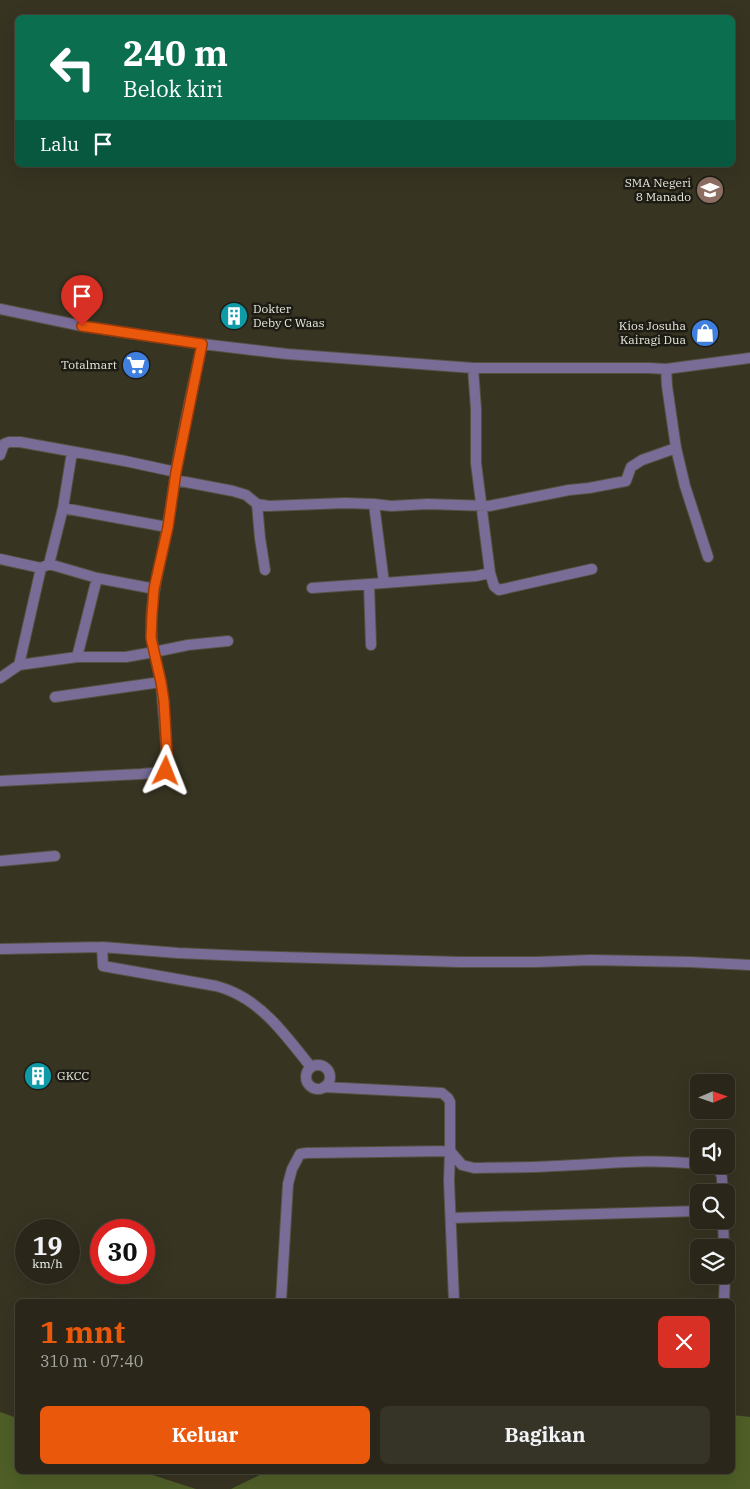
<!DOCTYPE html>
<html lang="id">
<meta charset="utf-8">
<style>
:root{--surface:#2a271a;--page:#363327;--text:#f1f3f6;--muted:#a5a5a2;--line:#464439;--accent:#ea580c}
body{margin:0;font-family:"IBM Plex Serif",serif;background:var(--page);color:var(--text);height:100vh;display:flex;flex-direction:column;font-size:19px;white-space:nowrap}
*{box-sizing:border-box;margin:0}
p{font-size:16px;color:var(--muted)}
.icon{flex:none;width:28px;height:28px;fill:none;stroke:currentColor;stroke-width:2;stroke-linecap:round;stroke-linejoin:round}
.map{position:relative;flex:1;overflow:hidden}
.drawer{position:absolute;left:15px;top:1299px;width:720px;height:175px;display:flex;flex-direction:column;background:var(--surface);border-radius:8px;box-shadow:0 5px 20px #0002,0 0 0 1px var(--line)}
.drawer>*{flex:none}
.top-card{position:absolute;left:15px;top:15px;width:720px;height:152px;border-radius:8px;box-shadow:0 5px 20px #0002,0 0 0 1px var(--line);background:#0b6e4f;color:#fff;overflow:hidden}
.needle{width:32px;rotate:88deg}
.fabs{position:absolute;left:690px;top:1074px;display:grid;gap:10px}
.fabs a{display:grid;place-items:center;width:45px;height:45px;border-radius:8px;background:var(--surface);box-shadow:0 5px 20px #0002,0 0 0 1px var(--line);font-size:25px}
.speed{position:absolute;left:15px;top:1219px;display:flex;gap:10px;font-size:25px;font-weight:700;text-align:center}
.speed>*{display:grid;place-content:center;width:65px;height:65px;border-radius:50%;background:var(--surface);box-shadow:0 5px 20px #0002,0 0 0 1px var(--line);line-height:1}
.speed small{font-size:12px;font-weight:400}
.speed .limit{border:8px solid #d22;background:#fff;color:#111}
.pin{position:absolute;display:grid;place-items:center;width:42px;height:42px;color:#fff;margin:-51px -21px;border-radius:50% 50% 50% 0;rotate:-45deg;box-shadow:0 0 5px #0007}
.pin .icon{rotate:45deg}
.me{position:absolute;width:55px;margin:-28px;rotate:2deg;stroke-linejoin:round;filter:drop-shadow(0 0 4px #0008)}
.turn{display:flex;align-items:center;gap:18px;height:105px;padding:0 25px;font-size:22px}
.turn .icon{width:65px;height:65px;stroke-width:2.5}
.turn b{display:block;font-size:35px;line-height:42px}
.then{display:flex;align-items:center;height:48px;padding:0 25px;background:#0003;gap:10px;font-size:19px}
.round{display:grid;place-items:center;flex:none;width:52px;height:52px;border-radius:8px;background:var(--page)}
.headline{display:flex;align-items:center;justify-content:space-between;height:85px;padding:0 25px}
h1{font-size:30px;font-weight:700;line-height:38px;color:var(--accent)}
.primary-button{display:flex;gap:10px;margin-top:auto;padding:10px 25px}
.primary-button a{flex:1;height:58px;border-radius:8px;background:var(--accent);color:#fff;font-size:20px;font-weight:700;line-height:58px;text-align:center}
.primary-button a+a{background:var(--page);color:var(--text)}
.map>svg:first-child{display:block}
.green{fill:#4f5f27}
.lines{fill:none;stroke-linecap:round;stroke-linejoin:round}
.minor-casing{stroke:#545140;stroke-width:12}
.minor{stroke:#796d98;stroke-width:10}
.route-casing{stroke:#983908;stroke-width:12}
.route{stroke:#ea580c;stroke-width:9}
.labels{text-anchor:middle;stroke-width:5;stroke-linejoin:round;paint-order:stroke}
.poi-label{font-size:12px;fill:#eae8dd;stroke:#1d1c14;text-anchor:end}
</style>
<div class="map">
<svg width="750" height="1489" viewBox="0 0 750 1489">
<rect width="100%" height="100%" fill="#383422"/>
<path class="green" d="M0,1412L17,1418L18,1471H140L196,1489H0Z
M733,1415L750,1417V1489H231L268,1471H732Z"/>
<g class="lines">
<defs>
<path id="minor" d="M0,309L82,326L202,344L287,354L473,368H649L666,369L750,358
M676,448L685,486L708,557
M0,455L4,444L9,442H20L125,461L176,472
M175,480L233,491L246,495L257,504L269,506L345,503L374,504L391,506L428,504L489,506L569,490L589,488L626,481L631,467L642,460L676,448L667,386L666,369
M257,504L260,538L265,570
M374,504L384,583L476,576L490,573L476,463V409L473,368
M63,508L167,527
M0,559L41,568L49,564L97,578L155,589
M49,564L63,508L72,452
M490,573L494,586L499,590L592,569
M369,584L371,645
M312,588L384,583
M77,657L97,578
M19,665L41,568
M0,678L19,665L77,657H126L154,652C145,611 160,568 167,528C171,509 173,490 176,471C183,429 193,386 202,344
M161,682L154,652L188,645L228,641
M0,781L141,774L162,772L168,769L161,682L55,697
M0,861L55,856
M102,947L103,966L216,986C223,988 229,990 235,993C267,1008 289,1040 311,1067
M0,949L102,947L178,953L245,956L460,962H536L591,960L691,962L750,965
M306 1077a12 12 0 1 1 24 0a12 12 0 1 1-24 0Z
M450,1151L462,1165L474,1168C501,1167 528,1168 554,1166C604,1164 649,1158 699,1164
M450,1151L449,1181L454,1301
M708,1165C725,1171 722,1177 722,1192
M451,1218L699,1211
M723,1220L724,1248
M281,1301L288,1184L292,1169L300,1154L307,1153L450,1151V1102L448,1098L442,1093L324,1087
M724,1301L725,1275"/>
</defs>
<use href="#minor" class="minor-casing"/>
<use href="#minor" class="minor"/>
</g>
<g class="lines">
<defs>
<path id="route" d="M82,326L202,344L176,472L168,527L154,589L152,615L151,638L161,682L164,701L168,769L166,771"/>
</defs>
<use href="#route" class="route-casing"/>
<use href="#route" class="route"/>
</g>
<defs>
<symbol id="school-disc" viewBox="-11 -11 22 22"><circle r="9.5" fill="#8d6e63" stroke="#1d1c14"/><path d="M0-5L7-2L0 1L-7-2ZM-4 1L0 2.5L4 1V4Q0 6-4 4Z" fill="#fff"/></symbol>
<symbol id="building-disc" viewBox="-11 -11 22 22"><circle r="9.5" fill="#0f9aa8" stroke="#1d1c14"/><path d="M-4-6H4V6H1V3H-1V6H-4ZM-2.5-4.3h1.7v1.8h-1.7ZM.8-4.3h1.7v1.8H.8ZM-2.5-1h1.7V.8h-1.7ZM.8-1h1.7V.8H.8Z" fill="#fff"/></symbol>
<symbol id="shop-disc" viewBox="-11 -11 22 22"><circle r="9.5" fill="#3f7fe0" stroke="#1d1c14"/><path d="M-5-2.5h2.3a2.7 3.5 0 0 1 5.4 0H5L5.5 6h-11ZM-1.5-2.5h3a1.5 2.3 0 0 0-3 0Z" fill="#fff"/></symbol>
<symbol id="supermarket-disc" viewBox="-11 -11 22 22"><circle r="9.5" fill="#3f7fe0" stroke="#1d1c14"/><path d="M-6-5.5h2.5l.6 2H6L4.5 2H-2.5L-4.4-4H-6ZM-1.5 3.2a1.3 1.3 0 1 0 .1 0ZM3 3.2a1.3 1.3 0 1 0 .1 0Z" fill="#fff"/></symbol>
</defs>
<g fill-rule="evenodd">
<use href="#school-disc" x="694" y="174" width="32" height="32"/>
<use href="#building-disc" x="218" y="300" width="32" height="32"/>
<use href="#shop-disc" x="689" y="317" width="32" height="32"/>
<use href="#supermarket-disc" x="120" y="349" width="32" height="32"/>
<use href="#building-disc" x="22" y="1060" width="32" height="32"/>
</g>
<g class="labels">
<g class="poi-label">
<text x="691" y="187">SMA Negeri<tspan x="691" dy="14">8 Manado</tspan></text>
<text x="253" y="313" text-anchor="start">Dokter<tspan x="253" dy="14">Deby C Waas</tspan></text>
<text x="686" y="330">Kios Josuha<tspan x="686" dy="14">Kairagi Dua</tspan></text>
<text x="117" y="369">Totalmart</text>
<text x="57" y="1080" text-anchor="start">GKCC</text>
</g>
</g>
</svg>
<div class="fabs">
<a><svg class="needle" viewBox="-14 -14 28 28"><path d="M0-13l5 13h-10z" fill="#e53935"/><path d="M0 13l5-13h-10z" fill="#a5a5a2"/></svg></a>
<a><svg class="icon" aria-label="sound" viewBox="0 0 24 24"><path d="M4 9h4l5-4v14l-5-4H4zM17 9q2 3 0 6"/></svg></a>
<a><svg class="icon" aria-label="search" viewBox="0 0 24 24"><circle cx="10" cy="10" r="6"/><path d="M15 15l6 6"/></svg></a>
<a><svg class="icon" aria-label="layers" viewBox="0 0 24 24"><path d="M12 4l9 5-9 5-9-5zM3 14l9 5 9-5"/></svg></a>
</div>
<div class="speed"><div>19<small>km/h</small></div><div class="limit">30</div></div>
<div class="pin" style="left:82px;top:326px;background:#d93025"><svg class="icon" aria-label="arrive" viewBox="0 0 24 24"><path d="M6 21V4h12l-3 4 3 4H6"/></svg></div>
<svg class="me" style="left:166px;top:771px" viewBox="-20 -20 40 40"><path d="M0-17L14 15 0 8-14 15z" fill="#ea580c" stroke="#fff" stroke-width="4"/></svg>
<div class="top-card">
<div class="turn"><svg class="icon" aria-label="left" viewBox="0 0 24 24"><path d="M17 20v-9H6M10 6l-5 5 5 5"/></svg><div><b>240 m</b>Belok kiri</div></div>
<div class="then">Lalu<svg class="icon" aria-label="arrive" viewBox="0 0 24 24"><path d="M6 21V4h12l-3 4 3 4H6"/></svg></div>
</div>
<section class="drawer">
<div class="headline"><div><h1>1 mnt</h1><p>310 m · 07:40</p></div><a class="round" style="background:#d93025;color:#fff"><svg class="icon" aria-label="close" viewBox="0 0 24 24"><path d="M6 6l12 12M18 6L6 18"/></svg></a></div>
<div class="primary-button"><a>Keluar</a><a>Bagikan</a></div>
</section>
</div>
